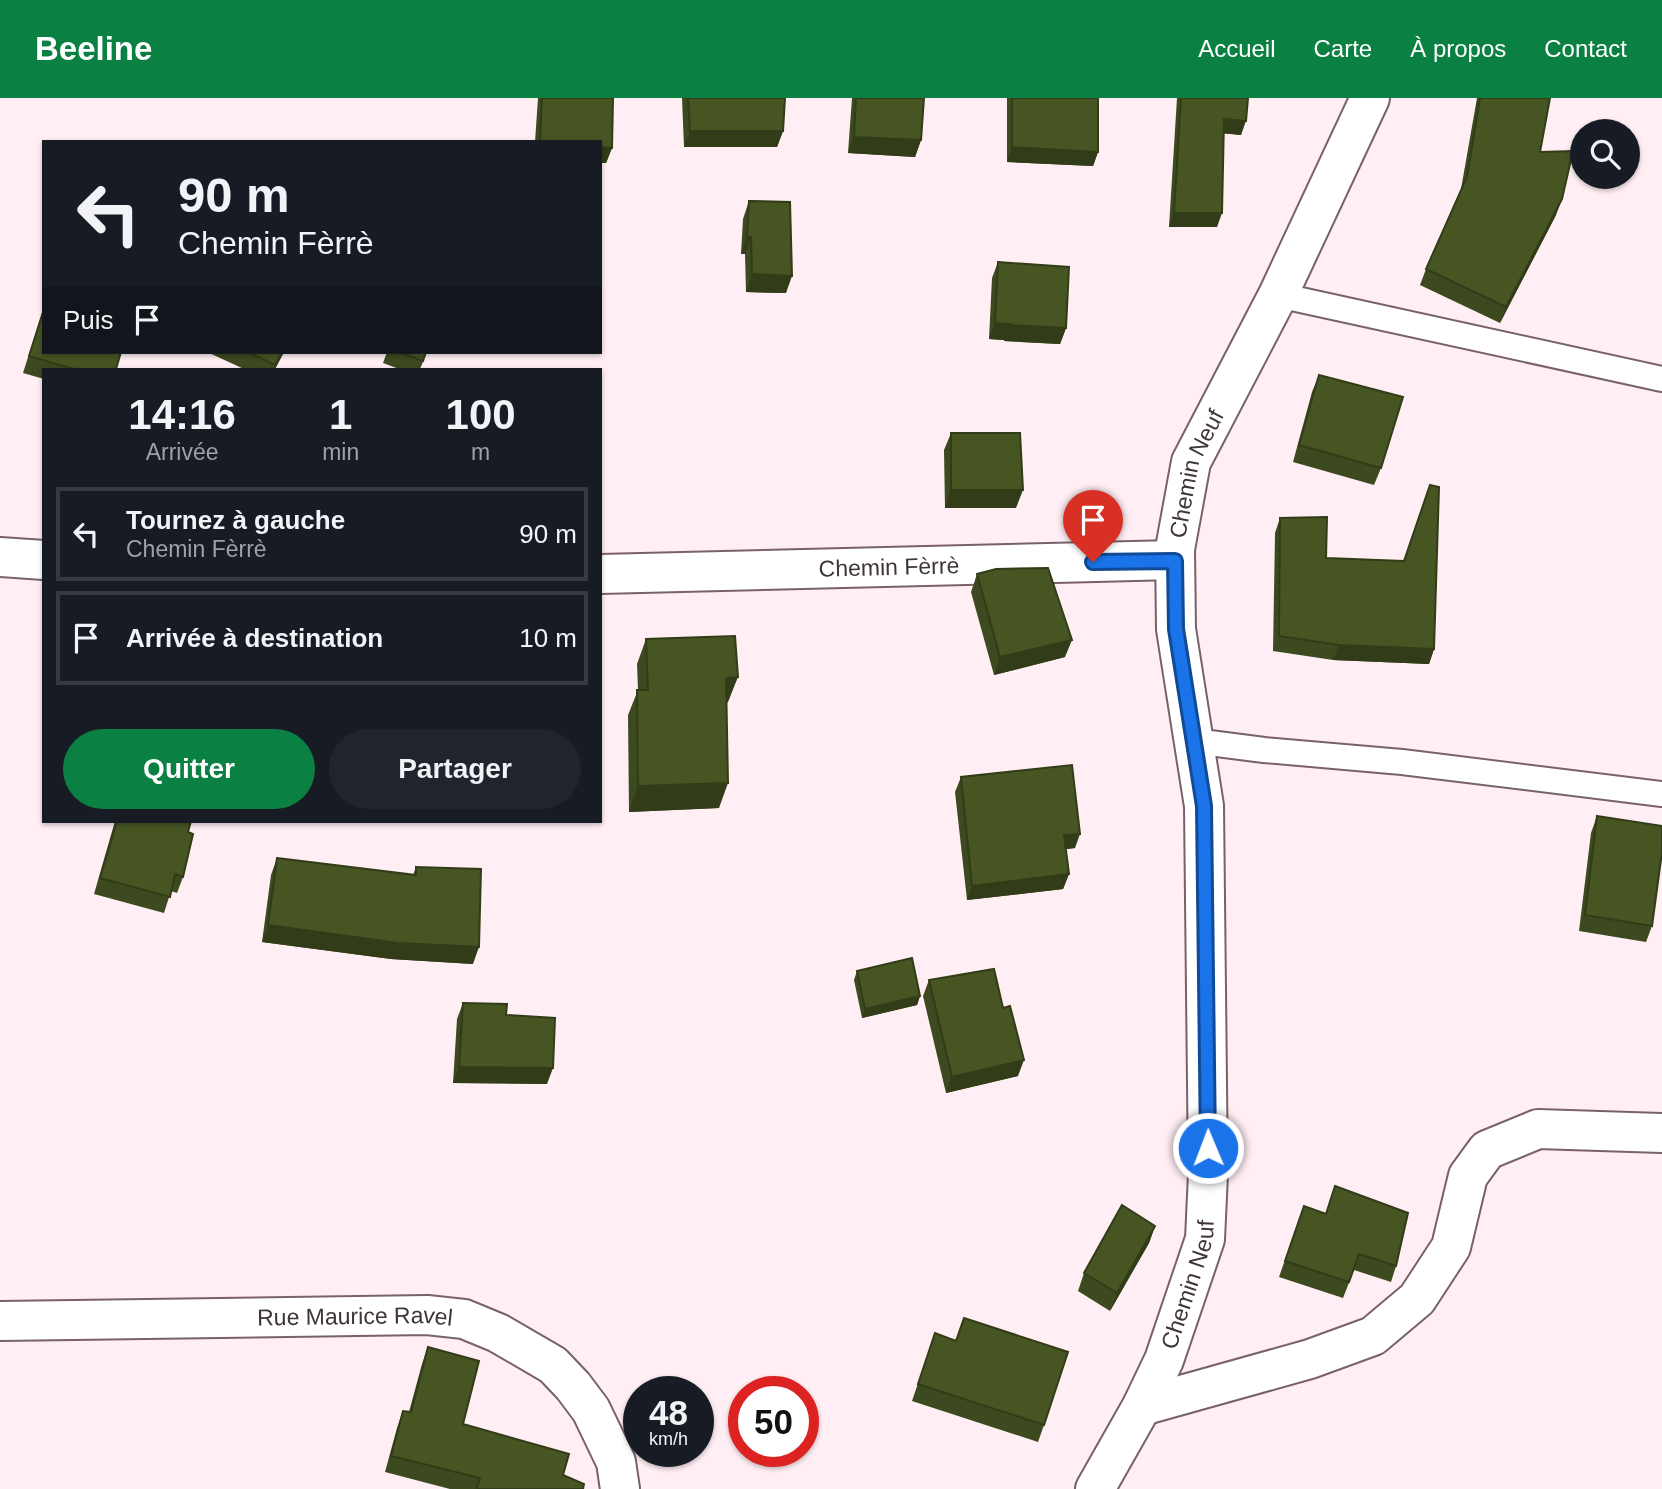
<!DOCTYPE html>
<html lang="fr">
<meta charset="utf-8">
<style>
:root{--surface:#171b24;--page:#20242c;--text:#f1f3f6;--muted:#9ea1a6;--line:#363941;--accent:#0b8043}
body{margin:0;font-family:Helvetica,sans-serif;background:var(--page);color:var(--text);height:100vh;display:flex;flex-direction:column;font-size:26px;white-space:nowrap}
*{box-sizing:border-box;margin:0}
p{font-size:23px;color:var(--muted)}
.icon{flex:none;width:38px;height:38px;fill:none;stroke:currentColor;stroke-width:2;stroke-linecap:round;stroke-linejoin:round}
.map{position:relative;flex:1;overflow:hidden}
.side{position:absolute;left:42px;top:270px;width:560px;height:455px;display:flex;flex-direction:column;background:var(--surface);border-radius:0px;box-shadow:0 2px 5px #0004}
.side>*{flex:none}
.banner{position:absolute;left:42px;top:42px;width:560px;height:214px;border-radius:0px;box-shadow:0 2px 5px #0004;background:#171b24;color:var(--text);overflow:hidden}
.buttons{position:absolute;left:1570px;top:21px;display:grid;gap:14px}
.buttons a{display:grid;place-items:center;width:70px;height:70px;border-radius:50%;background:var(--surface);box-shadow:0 2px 5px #0004;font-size:35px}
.speed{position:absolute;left:623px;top:1278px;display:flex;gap:14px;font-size:35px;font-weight:700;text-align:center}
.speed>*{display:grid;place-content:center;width:91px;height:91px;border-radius:50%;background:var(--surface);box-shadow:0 2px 5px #0004;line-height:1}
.speed small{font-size:18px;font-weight:400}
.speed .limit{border:10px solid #d22;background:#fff;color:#111}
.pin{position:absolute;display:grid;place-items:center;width:60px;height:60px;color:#fff;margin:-72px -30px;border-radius:50% 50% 50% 0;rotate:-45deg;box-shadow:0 0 7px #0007}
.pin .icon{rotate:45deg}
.me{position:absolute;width:77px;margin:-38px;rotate:359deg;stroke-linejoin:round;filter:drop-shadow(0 0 5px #0008)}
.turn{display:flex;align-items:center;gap:24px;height:147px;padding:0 21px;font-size:32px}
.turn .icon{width:91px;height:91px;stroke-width:2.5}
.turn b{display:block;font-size:49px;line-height:60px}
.then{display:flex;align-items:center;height:66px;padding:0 21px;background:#0003;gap:14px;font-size:26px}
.eta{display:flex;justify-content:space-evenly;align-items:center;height:119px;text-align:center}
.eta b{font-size:42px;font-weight:700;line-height:49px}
.action{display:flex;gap:14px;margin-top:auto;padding:14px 21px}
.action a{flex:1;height:80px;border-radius:42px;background:var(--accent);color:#fff;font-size:28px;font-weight:700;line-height:80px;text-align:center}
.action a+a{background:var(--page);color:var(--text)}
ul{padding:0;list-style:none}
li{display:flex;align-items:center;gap:21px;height:94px;margin:0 14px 10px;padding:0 7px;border:4px solid var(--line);border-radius:0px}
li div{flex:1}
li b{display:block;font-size:26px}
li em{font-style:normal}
header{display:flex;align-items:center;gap:42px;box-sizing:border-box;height:98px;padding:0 35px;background:var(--accent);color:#fff}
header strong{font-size:33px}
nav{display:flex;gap:38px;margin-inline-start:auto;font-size:24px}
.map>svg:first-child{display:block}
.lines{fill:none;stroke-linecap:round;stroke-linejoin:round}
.service-casing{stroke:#796169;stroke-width:28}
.minor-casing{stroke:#796169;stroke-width:42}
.secondary-casing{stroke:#796169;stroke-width:42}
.service{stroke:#fff;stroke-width:24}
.minor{stroke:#fff;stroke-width:38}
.secondary{stroke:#fff;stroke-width:38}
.wall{fill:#3d491e}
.shaded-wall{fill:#323c18}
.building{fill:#475523;stroke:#323c18;stroke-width:2}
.route-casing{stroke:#114b97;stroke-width:18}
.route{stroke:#1a73e8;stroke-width:12}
.labels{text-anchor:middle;stroke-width:7;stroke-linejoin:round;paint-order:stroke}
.street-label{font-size:23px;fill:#3f3438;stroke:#ffeef3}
</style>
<header>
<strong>Beeline</strong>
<nav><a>Accueil</a><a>Carte</a><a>À propos</a><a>Contact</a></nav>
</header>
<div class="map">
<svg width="1662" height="1391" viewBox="0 0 1662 1391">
<rect width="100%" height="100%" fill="#ffeef3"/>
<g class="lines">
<defs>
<path id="service" d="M1278,197L1662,281
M1194,643L1264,652L1402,664L1662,696"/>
<g id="minor">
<path d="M0,459L44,462"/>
<path id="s1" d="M600,476L1175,462"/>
<path id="s2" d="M0,1223L427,1217L464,1221L498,1235L553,1267L573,1288L591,1312L616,1364L620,1391"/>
<path d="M1142,1308L1310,1261L1373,1238L1417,1201L1451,1149L1468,1078L1487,1052L1538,1031L1662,1035"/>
</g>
<g id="secondary">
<path id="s3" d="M1095,1391L1142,1308L1164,1262L1205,1141L1208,1076L1204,708L1176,531L1175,451L1191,364L1278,197L1370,0"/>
</g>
</defs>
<use href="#service" class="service-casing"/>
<use href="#minor" class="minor-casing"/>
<use href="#secondary" class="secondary-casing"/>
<use href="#service" class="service"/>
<use href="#minor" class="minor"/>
<use href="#secondary" class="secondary"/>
</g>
<path class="wall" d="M538,0H613L612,50L606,65L600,44H535Z
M682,0H785L783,33L777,49H684Z
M852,0H924L921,42L915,59L848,55Z
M1007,0H1098V54L1093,68L1007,64Z
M1177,0H1248L1241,37L1223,35L1217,129H1169Z
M1477,0H1550L1540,54L1556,117L1500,225L1420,187L1426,171L1461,91Z
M749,103L786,195L746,194L745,156H741L743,121Z
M998,164L1066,230L1060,246L1004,243V242L989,241L992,180Z
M44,209V254L116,271H44V281L23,275Z
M207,254H284L275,271H244Z
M387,254H427L420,271H399L383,265Z
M1319,277L1381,370L1374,387L1293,364L1312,294Z
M951,335L1016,410H945L944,352Z
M1280,420L1434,551L1429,566L1333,562L1273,553L1275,435Z
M977,476L1065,559L994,577L971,494Z
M646,541L728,604L726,605L719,710L629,714L628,617L638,592L637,566Z
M961,679L1075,750L1066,751L1069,776L1063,791L967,802L955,694Z
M1597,718L1652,828L1646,844L1579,833L1591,735Z
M115,723H191L188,734L183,779L177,795L171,793L164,815L94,796Z
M277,760L413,777L416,769L473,866L391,861L262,844L271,777Z
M857,873L920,898L917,907L862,920L854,882Z
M929,882L1018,978L946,995L923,898Z
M463,905L506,917L547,986L453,985L457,921Z
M1304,1108L1396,1168L1391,1184L1354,1172L1343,1200L1279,1179Z
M1155,1128L1149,1145L1110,1213L1078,1193L1084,1175Z
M935,1235L1044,1327L1038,1344L912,1303Z
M428,1249L463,1326L563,1377L583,1391H450L385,1374L397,1330L403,1313L409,1314L422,1266Z"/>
<path class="shaded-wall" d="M1224,21L1246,23L1241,37L1219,35Z
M690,33H783L777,49H684Z
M854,39L921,42L915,59L848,55Z
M600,49L612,50L606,65H600Z
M1012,49L1098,54L1093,68L1007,64Z
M1562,101L1556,117L1500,225L1506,209Z
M1174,115H1222L1217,129H1169Z
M747,138L751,139L745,156H741Z
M752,176L792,178L786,195L746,194Z
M995,225L1010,226L1004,242L989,241Z
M1009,227L1066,230L1060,246L1004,243Z
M282,254H284L275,271H274Z
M951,392H1023L1016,410H945Z
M1072,542L1065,559L994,577L1000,559Z
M1339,547L1434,551L1429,566L1333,562Z
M738,579L728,604L717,605L726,580Z
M728,685L719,710L629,714L638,688Z
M1080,736L1075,750L1059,752L1064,737Z
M1069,776L1063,791L967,802L972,788Z
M268,827L479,849L473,866L391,861L262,844Z
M920,898L917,907L862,920L865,911Z
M1024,962L1018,978L946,995L952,979Z
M459,969L553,970L547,986L453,985Z
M1155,1128L1149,1145L1110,1213L1117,1195Z"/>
<path class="building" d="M542,0H613L612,50L600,49V44H540Z
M688,0H785L783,33H690Z
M856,0H924L921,42L854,39Z
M1012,0H1098V54L1012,49Z
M1181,0H1248L1246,23L1224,21L1222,115H1174Z
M1480,0H1550L1540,54L1573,53L1562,101L1506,209L1426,171L1467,79Z
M749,103L790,104L792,178L752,176L751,139L747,138Z
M998,164L1069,169L1066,230L1009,227L1010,226L995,225Z
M44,211V254H121L116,271H74L29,258Z
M248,254H282L275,267Z
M399,254H426L423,263Z
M1319,277L1403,299L1381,370L1299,347Z
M951,335H1020L1023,392H951Z
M1430,387L1439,389L1434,551L1339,547L1279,538L1280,420L1327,419L1326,460L1404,463Z
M1048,470L1072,542L1000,559L977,476L996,471Z
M735,538L738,579L726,580L728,685L638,688L637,592H648L646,541Z
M1072,667L1080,736L1064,737L1069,776L972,788L961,679Z
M1597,718L1662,728V754L1652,828L1585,817Z
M117,723H191L188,734L193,736L183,779L175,776L170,799L100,780Z
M277,760L416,777V769L481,771L479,849L398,845L268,827Z
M912,860L920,898L865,911L857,873Z
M994,871L1003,910L1010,908L1024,962L952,979L929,882Z
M463,905L507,906L506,917L555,920L553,970L459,969Z
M1335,1088L1408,1115L1396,1168L1359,1156L1349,1184L1285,1163L1304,1108L1326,1116Z
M1122,1107L1155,1128L1117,1195L1084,1175Z
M964,1220L1068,1254L1044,1327L918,1286L935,1235L956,1243Z
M428,1249L479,1263L463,1326L569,1356L563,1377L584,1386L583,1391H476L480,1380L391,1358L403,1313L411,1314Z"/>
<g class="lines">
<defs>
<path id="route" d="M1093,464L1175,463L1176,531L1204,708L1208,1050"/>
</defs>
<use href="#route" class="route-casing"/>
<use href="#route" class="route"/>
</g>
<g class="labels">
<g class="street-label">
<text dy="8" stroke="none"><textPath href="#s3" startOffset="1045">Chemin Neuf</textPath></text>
<text dy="8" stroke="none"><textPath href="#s1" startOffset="289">Chemin Fèrrè</textPath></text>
<text dy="8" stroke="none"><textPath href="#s3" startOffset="226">Chemin Neuf</textPath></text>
<text dy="8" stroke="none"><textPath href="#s2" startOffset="355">Rue Maurice Ravel</textPath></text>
</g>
</g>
</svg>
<div class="buttons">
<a><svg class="icon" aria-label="search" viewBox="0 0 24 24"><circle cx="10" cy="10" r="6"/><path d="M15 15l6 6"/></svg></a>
</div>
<div class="speed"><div>48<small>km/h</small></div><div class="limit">50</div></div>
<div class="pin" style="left:1093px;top:464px;background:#d93025"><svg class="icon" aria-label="arrive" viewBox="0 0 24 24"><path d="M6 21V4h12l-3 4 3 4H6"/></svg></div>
<svg class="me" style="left:1208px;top:1050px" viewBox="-20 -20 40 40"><circle r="17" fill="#1a73e8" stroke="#fff" stroke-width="3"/><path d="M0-11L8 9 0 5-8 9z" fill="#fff"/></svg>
<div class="banner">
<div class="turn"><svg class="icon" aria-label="left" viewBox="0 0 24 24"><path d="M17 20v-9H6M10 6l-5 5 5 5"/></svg><div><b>90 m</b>Chemin Fèrrè</div></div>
<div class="then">Puis<svg class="icon" aria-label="arrive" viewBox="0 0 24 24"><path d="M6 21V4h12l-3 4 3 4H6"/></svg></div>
</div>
<section class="side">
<div class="eta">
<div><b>14:16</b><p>Arrivée</p></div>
<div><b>1</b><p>min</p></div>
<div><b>100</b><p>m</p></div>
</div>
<ul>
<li><svg class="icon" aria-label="left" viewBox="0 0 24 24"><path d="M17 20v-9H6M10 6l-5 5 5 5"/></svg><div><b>Tournez à gauche</b><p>Chemin Fèrrè</p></div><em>90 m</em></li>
<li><svg class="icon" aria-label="arrive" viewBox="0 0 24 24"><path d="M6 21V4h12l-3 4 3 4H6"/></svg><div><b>Arrivée à destination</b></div><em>10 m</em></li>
</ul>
<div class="action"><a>Quitter</a><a>Partager</a></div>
</section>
</div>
